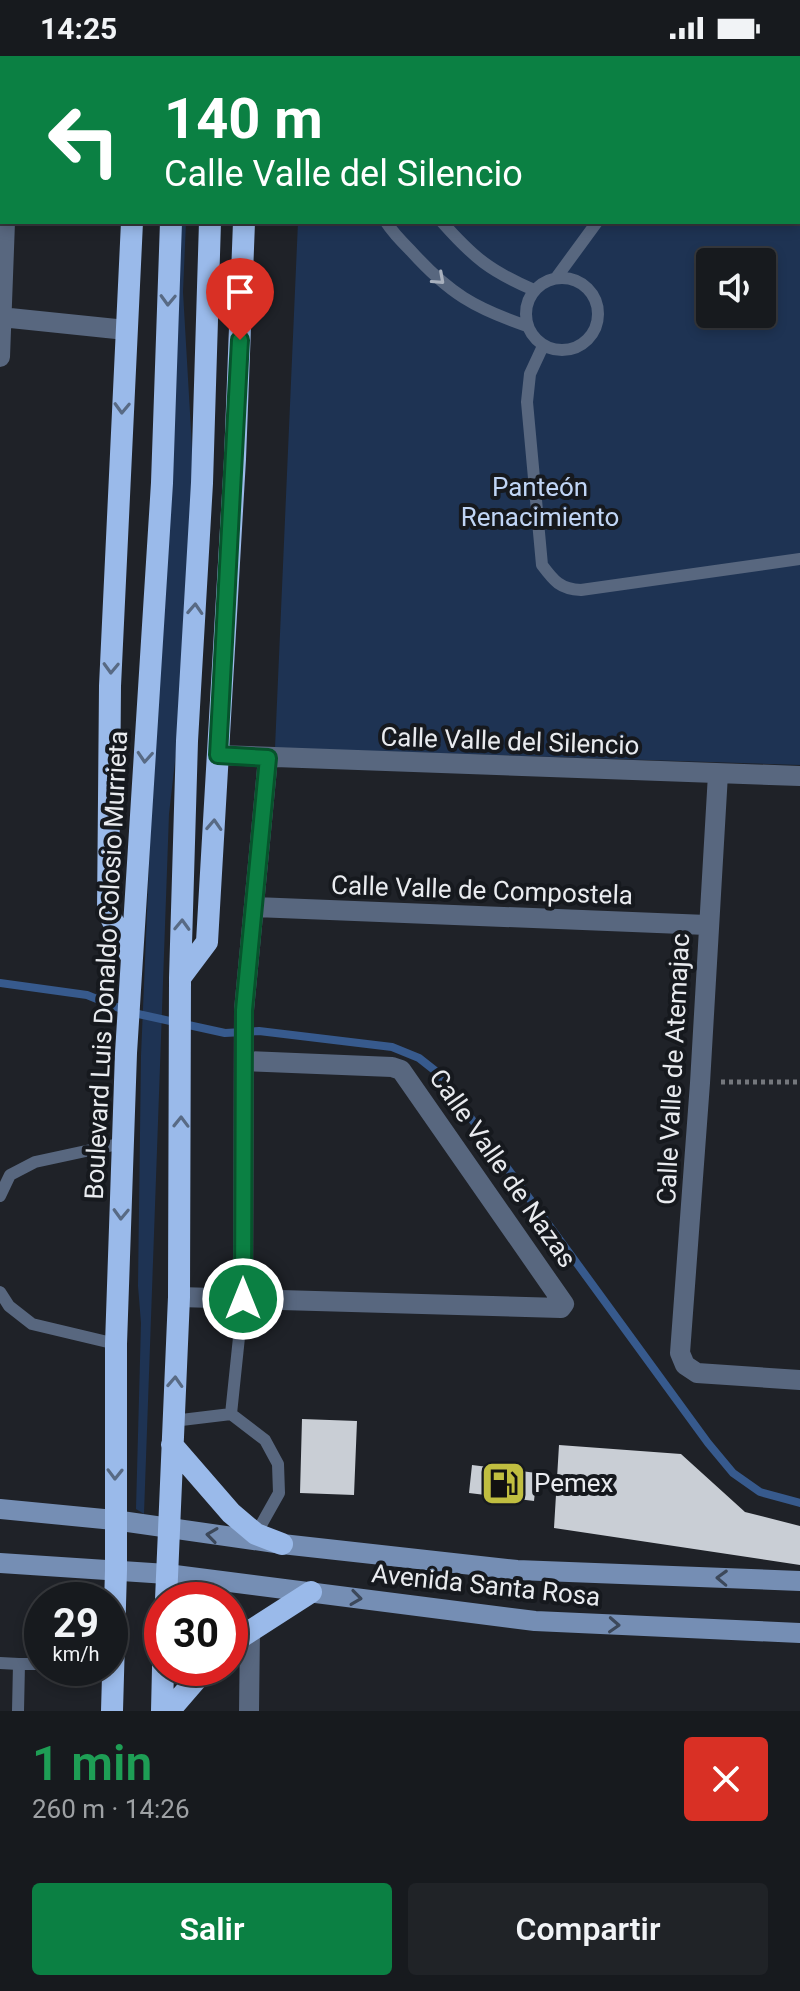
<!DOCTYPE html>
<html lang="es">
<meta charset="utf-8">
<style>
:root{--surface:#171a1e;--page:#202327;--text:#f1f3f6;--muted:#9ea1a4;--line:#36383c;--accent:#0b8043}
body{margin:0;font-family:Roboto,sans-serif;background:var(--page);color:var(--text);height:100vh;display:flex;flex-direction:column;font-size:30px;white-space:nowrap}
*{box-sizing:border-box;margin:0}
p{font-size:26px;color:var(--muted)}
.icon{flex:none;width:44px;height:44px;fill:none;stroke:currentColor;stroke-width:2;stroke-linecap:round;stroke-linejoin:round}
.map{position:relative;height:1655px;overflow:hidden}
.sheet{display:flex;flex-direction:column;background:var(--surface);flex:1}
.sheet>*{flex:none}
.top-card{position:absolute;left:0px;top:0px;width:800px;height:168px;box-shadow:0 4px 12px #0003,0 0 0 2px var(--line);background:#0b8043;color:#fff;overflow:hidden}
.buttons{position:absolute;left:696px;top:192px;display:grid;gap:16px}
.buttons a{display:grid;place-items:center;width:80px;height:80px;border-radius:8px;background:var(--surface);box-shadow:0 4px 12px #0003,0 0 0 2px var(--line);font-size:40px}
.speed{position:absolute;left:24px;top:1526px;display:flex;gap:16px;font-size:40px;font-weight:700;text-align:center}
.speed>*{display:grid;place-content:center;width:104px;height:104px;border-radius:50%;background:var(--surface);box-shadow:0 4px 12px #0003,0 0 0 2px var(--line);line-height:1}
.speed small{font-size:20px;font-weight:400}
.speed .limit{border:12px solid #d22;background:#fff;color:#111}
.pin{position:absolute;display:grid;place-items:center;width:68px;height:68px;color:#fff;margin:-82px -34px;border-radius:50% 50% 50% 0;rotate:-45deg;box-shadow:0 0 8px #0007}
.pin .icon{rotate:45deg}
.me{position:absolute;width:88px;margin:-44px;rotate:0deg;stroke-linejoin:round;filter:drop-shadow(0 0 6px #0008)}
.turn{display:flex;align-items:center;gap:28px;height:168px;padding:0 32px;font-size:36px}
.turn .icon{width:104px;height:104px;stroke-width:2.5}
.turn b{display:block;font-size:56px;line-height:68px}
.round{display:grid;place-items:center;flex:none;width:84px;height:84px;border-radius:8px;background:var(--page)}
.overview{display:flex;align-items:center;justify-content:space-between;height:136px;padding:0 32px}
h1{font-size:48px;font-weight:600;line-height:60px;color:#1e9e55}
.action{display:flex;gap:16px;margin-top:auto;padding:16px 32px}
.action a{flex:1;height:92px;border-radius:8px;background:var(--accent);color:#fff;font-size:32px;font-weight:600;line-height:92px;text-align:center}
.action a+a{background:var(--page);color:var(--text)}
.status{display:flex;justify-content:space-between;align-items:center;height:56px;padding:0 40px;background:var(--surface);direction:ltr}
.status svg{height:22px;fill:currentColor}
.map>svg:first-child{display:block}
.green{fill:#1e3353;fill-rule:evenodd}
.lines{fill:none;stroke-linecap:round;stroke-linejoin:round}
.stream{stroke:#375a8d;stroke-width:8}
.building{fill:#c9ced5}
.path{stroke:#74777c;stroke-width:5;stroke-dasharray:4 4;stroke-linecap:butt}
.service{stroke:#58677f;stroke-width:12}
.minor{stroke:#58677f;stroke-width:20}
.secondary{stroke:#758eb4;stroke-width:20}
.trunk{stroke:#9abaea;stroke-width:22}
.oneway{stroke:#a8b0bd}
.oneway2{stroke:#586a84}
.oneway3{stroke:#3c485a}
.route-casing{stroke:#07532c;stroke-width:20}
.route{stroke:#0b8043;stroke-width:14}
.labels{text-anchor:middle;stroke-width:8;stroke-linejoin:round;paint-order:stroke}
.park-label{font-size:26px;fill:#c0d5f5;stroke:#16191e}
.street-label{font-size:26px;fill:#e9ebef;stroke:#16191e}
.poi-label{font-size:26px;fill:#e9ebef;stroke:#16191e;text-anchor:start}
</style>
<div class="status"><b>14:25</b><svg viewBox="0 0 49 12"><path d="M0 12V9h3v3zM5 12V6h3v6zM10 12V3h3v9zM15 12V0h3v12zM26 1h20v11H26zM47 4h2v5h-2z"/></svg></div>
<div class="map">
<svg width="800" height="1655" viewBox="0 0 800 1655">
<rect width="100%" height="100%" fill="#1f2228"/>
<path class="green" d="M305,0H800V709L275,692L298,166H798V2H305ZM710,206H762V258H710Z
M176,166H186L183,236L193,409L184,627L169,758L144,1458L136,1453L141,1267L138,1230L141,1000Z"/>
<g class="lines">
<path class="stream" d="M0,927L87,939L129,956L225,977L259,975L392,991L419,1002L438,1017L708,1387L733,1417L760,1436L800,1447"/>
</g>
<path class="building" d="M302,1363L357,1365L354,1439L300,1437Z
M559,1389L681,1398L745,1456L800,1470V1509L554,1472Z
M472,1409L537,1417L534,1445L469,1437Z"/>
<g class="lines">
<path class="path" d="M721,1026H800"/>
<path class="service" d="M309,2L310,0
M404,2L405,0
M798,116L800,117
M386,166C393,177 402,186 411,195C449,237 474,252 527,270
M442,166C474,202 490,215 534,234
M526 258a36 36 0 1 1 72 0a36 36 0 1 1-72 0Z
M556,222L597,166
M543,290L530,318L527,346L542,509C554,525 560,533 581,534L800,503
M0,1140L10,1119L35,1106L123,1087
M0,1236L9,1250L32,1268L116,1288
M243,1243L231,1358L265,1384L278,1408L279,1437L256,1478
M173,1365L231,1358
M0,1607L19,1608L18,1655
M19,1608H42"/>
<path class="minor" d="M9,2V0
M0,261L126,274
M0,301L5,166
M218,699L800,720
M718,718L700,1027L680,1297L685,1309L697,1317L800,1324
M255,851L707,869
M179,1241L561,1252L564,1248L401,1014L392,1011L245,1005
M243,1243L244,954L268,702
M249,1655L250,1573"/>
<path class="secondary" d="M0,1453L114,1464L282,1488L517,1514L800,1525
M0,1507L167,1518L535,1565L800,1577"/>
<path class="trunk" d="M244,0L245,2
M141,2V0
M176,2V0
M215,2V0
M131,900L108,856L110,630L132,166
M180,922L207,886L235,403L244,166
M172,1389L231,1457L256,1478L282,1488
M166,1544L179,1241L180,922L187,685L202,427L210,166
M230,1588L311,1536
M112,1655L116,1514V1288L126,997L162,427L171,166
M162,1655L163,1612
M169,1655L206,1612"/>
</g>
<defs><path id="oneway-chevron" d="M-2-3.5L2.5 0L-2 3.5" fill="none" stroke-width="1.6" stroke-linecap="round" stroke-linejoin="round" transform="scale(2)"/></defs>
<use class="oneway" href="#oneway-chevron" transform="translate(439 223) rotate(42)"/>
<g class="oneway2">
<use href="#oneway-chevron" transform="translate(168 244) rotate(92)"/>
<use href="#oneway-chevron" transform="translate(122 352) rotate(92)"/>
<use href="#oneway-chevron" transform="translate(195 553) rotate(-87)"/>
<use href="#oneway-chevron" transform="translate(111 612) rotate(92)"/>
<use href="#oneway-chevron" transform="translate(145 701) rotate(94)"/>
<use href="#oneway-chevron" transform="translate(214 769) rotate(-87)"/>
<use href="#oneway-chevron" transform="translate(182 869) rotate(-88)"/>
<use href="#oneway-chevron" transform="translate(181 1066) rotate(-89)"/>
<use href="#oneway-chevron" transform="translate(121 1158) rotate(92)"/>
<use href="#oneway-chevron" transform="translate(175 1326) rotate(-87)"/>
<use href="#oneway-chevron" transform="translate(115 1418) rotate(91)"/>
</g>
<g class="oneway3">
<use href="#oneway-chevron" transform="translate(212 1479) rotate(-172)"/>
<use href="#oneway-chevron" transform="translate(722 1522) rotate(-178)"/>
<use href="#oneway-chevron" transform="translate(356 1542) rotate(8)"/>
<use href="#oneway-chevron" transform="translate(614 1569) rotate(3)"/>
</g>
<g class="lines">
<defs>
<path id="route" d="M240,284L218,699L268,702L244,954L243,1243"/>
</defs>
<use href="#route" class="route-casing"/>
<use href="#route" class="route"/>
</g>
<defs>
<symbol id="fuel-square" viewBox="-11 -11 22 22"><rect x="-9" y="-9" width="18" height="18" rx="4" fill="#c0be40" stroke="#16191e"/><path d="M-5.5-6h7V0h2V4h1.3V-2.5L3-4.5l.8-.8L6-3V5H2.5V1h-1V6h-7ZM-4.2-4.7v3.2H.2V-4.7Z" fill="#111"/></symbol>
</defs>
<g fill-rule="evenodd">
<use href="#fuel-square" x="478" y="1402" width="51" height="51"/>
</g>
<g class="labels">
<g class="park-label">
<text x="540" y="440">Panteón<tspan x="540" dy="30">Renacimiento</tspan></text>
</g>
<g class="street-label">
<text transform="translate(510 685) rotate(2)" y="9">Calle Valle del Silencio</text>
<text transform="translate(482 834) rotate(2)" y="9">Calle Valle de Compostela</text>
<text transform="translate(106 909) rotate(-87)" y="9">Boulevard Luis Donaldo Colosio Murrieta</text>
<text transform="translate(673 1013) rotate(-87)" y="9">Calle Valle de Atemajac</text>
<text transform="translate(503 1112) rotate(55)" y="9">Calle Valle de Nazas</text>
<text transform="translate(486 1529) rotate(6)" y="9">Avenida Santa Rosa</text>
</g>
<g class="poi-label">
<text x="534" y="1436">Pemex</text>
</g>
</g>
</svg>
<div class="buttons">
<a><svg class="icon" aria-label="sound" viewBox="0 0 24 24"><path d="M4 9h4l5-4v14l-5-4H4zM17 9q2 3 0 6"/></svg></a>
</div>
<div class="speed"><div>29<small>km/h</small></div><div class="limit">30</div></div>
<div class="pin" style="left:240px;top:284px;background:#d93025"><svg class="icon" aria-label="arrive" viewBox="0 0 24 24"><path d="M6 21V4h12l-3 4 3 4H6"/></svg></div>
<svg class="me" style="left:243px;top:1243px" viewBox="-20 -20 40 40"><circle r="17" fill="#0b8043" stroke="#fff" stroke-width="3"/><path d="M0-11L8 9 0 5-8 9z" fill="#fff"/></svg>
<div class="top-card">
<div class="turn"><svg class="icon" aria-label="left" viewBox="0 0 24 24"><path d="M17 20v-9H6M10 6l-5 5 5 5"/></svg><div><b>140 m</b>Calle Valle del Silencio</div></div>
</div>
</div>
<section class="sheet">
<div class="overview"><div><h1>1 min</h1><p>260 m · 14:26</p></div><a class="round" style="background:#d93025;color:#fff"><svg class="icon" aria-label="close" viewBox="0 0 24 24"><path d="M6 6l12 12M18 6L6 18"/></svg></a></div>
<div class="action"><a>Salir</a><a>Compartir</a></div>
</section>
